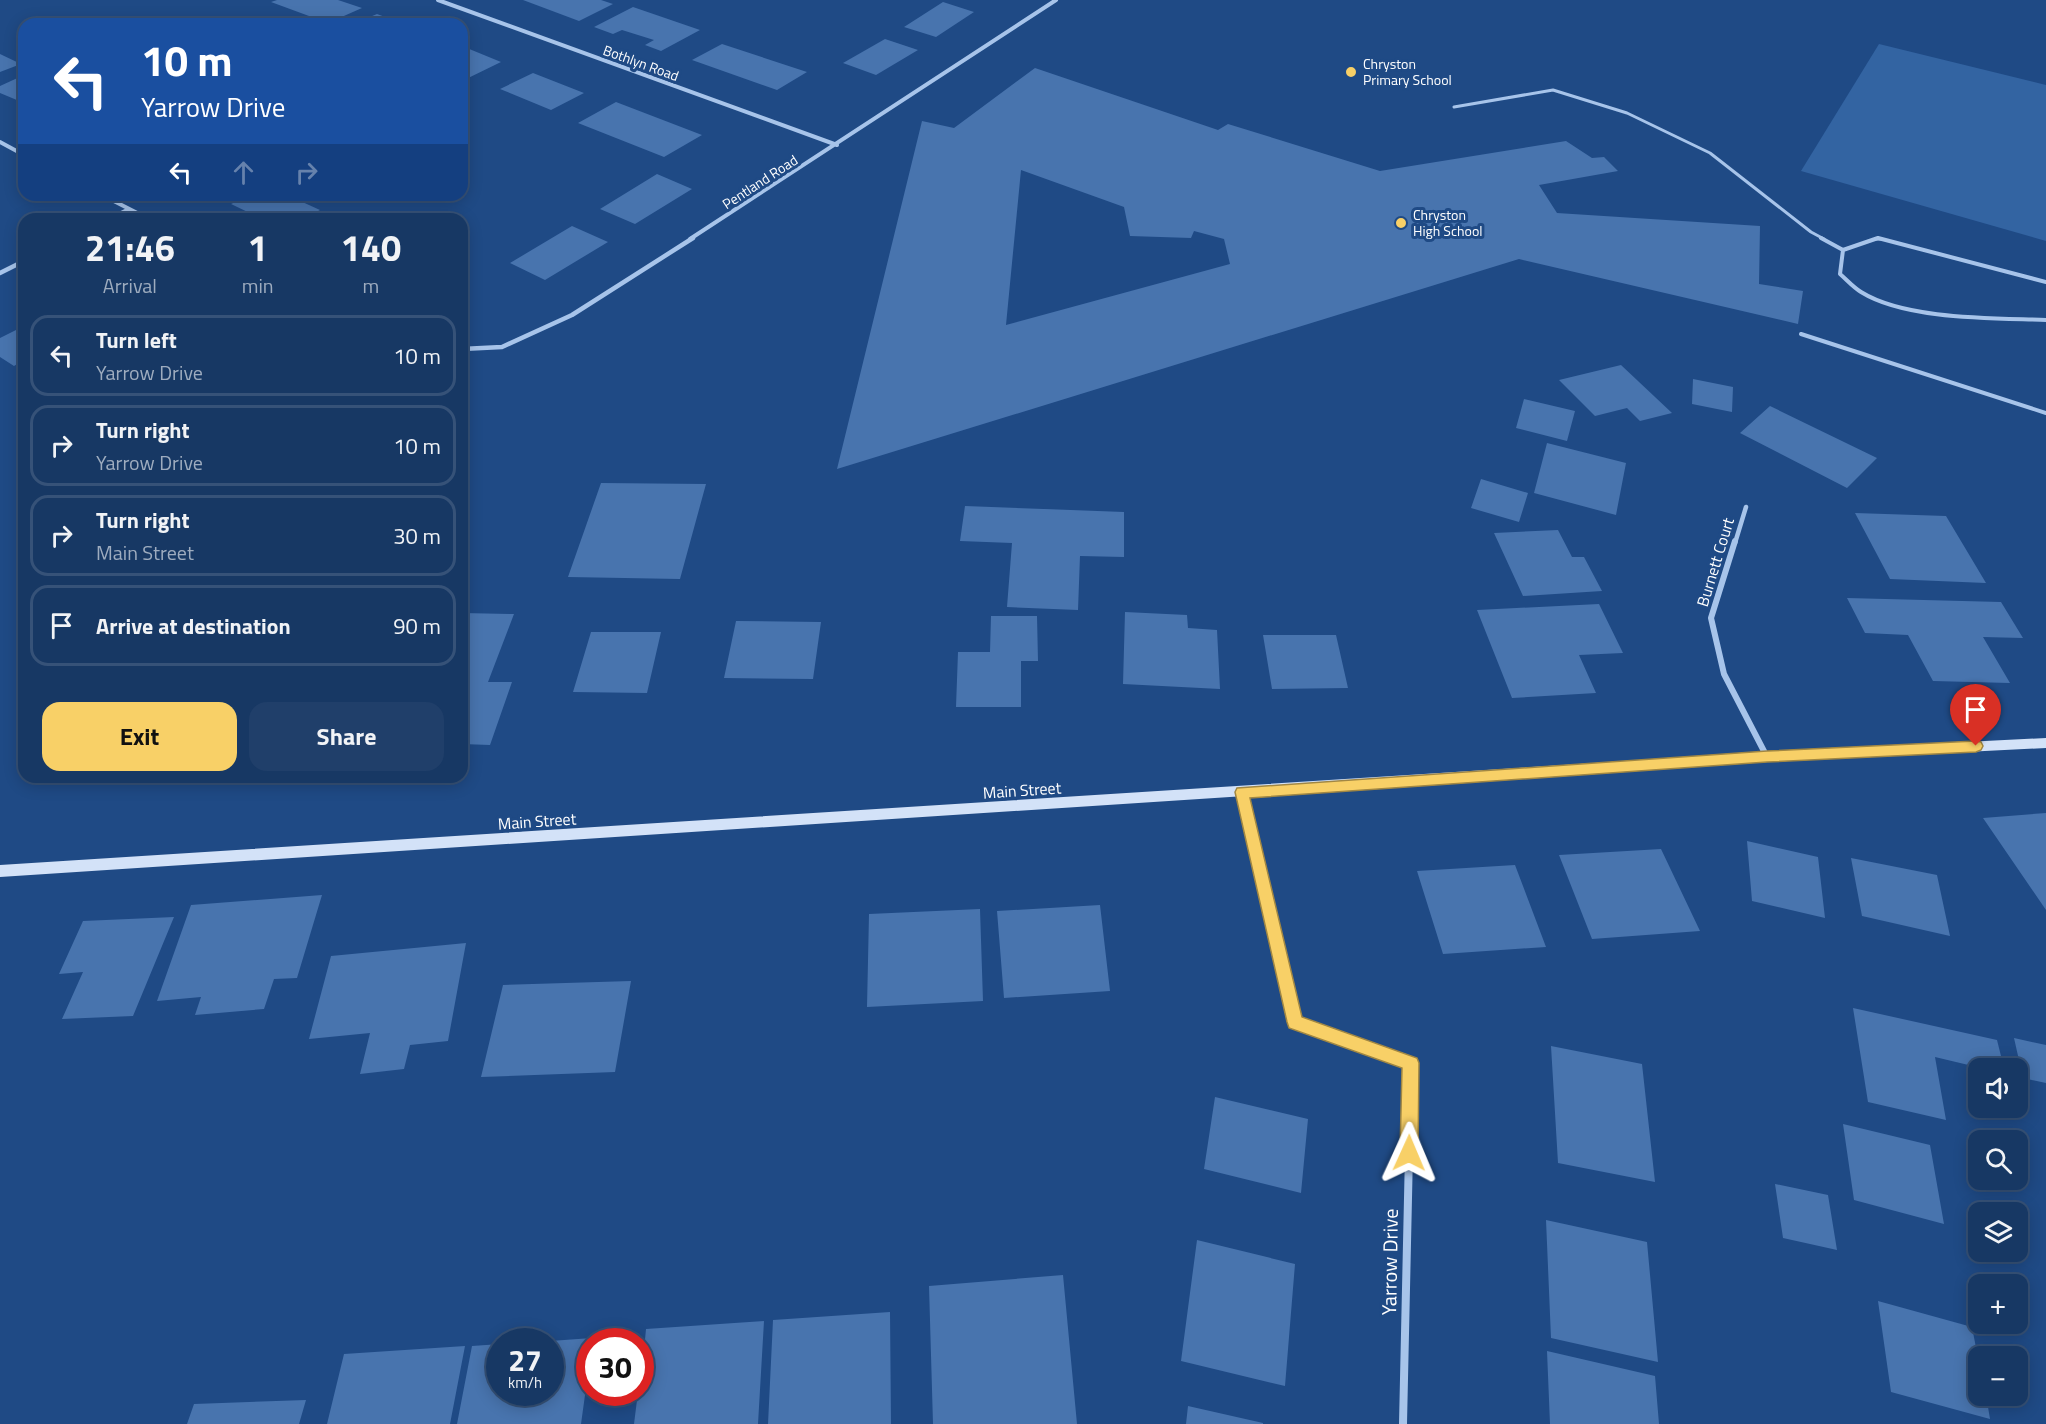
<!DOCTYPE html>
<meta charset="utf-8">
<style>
:root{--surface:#173864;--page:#203f6a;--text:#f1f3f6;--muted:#9eacbf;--line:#365278;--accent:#f8d067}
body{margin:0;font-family:"Titillium Web",sans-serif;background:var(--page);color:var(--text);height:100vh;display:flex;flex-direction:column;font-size:22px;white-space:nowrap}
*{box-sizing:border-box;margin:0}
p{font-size:20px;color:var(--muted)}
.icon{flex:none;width:33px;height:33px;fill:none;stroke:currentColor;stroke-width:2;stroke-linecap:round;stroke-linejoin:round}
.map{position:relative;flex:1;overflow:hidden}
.details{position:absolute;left:18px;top:213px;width:450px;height:570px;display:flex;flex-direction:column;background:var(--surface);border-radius:18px;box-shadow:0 3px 15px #0003,0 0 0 2px var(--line)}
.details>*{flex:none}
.top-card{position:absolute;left:18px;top:18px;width:450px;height:183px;border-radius:18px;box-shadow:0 3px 15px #0003,0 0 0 2px var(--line);background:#1a4fa0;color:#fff;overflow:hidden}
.buttons{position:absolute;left:1968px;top:1058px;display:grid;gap:12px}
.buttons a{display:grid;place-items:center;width:60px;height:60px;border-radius:12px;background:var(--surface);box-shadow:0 3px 15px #0003,0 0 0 2px var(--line);font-size:30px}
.speed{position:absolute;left:486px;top:1328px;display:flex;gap:12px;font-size:30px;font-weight:700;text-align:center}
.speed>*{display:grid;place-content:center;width:78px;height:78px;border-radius:50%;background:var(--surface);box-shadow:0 3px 15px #0003,0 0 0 2px var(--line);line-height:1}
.speed small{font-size:15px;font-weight:400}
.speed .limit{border:9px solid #d22;background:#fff;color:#111}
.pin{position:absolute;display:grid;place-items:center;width:51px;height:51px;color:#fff;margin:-62px -26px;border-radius:50% 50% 50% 0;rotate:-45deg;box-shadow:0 0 6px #0007}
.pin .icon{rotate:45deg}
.me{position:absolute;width:66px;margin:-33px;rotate:1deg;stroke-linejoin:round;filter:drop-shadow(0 0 4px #0008)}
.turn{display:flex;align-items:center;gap:21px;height:126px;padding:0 24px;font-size:27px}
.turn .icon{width:78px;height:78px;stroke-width:2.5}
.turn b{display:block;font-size:42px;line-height:51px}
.lanes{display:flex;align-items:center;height:57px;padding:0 24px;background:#0003;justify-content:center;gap:30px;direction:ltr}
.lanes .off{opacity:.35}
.eta{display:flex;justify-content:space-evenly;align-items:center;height:102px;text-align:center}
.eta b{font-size:36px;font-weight:700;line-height:42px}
.button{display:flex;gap:12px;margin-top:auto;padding:12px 24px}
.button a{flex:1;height:69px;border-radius:18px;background:var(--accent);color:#111;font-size:24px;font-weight:700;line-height:69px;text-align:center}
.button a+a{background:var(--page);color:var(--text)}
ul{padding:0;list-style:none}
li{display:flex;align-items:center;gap:18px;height:81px;margin:0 12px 9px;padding:0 12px;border:3px solid var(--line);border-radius:18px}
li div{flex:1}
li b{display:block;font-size:22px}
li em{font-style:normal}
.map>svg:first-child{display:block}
.green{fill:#3364a2}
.building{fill:#4874ae;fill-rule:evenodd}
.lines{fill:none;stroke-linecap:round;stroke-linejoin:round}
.lane-far1{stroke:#a7c4ea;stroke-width:3}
.lane{stroke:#a7c4ea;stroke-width:4}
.street-far3{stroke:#a7c4ea;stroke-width:4}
.street-far2{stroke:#a7c4ea;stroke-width:4.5}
.street-far1{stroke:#a7c4ea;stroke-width:6}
.street{stroke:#a7c4ea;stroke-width:8}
.secondary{fill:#d3e2f8;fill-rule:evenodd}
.route{fill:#f8d067;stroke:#a18743;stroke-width:1.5}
.poi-dot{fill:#f8d067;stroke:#1f4a85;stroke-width:2}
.labels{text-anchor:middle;stroke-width:6;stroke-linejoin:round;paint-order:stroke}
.far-street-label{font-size:14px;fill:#fff;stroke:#1f4a85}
.far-poi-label{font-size:14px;fill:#fff;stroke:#1f4a85;text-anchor:start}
.street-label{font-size:16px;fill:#fff;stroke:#1f4a85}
.near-street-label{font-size:20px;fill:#fff;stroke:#1f4a85}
</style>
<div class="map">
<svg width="2046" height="1424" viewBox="0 0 2046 1424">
<rect width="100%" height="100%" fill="#1f4a85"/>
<path class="green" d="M1879,44L2046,85V241L1801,171Z"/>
<path class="building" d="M277,0H338L362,8L328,23L271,2Z
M523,0H601L613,4L579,21Z
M943,2L974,12L936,37L904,27Z
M633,7L700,30L661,51L645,45L654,40L622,30L613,34L594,27Z
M377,14L404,24H353Z
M885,39L918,50L876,75L843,63Z
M722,44L807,72L777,90L692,60Z
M462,46L501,62L462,81Z
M0,54L21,64L0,72Z
M1035,68L1218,130L1228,124L1380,171L1566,141L1592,158L1604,157L1618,171L1539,185L1557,213L1760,226L1759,284L1803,291L1798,324L1519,259L837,469L922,121L954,128ZM1021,170L1124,207L1130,236L1191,238L1194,231L1224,239L1230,264L1006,325Z
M533,73L584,93L551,110L500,89Z
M24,75V103L0,93V86Z
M616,102L702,135L664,157L578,123Z
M657,174L692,189L635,224L600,209Z
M250,195H287L320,210L303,219H262L231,204Z
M572,226L608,242L545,280L510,263Z
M24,326V360L14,366L0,357V338Z
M1621,365L1672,413L1640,421L1627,408L1595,416L1559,380Z
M1693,379L1733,387L1732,412L1692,404Z
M1524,399L1575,411L1567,441L1516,428Z
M1770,406L1877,458L1847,488L1740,433Z
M1547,443L1626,463L1616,515L1534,493Z
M1481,479L1528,493L1519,522L1471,508Z
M601,483L706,484L680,579L568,577Z
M965,506L1124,512V557L1080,556L1078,610L1007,607L1012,543L960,541Z
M1855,513L1946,516L1986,583L1890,579Z
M1558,530L1572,557H1584L1602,591L1523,596L1494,533Z
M1847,598L2001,602L2023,638L1983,637L2010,683L1933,681L1908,635L1865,633Z
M1599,604L1623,653L1579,655L1596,693L1512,698L1477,610Z
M1125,612L1187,615L1188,628L1217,630L1220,689L1123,684Z
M462,613L514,614L488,682H512L490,745L462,744Z
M991,616H1037L1038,661H1021V707H956L958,652H990Z
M736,621L821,622L813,679L724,678Z
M591,632H661L647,693L573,692Z
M1263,635H1336L1348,688L1272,689Z
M2046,813V910L1983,818Z
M1747,841L1818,857L1825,918L1752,901Z
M1661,849L1700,931L1592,939L1559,855Z
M1851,858L1937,875L1950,936L1862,916Z
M1515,865L1546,947L1443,954L1417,871Z
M322,895L297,978L274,979L264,1009L195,1015L201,997L157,1001L191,905Z
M1100,905L1110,991L1004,998L997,911Z
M980,909L983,1001L867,1007L869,914Z
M174,917L133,1016L62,1019L83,972L59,974L83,921Z
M466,943L448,1041L410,1045L404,1069L360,1074L370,1033L309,1039L331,956Z
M631,981L615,1072L481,1077L503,985Z
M1853,1008L1997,1040L2004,1068H1981L1935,1057L1946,1120L1868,1102Z
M2014,1038L2046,1045V1083L2023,1078Z
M1551,1046L1642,1064L1655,1182L1558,1163Z
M1215,1097L1308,1119L1301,1193L1204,1169Z
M1843,1124L1930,1145L1944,1224L1854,1200Z
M1775,1184L1828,1195L1837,1250L1783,1238Z
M1546,1220L1647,1242L1658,1362L1551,1338Z
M1197,1240L1295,1264L1285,1386L1181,1361Z
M1063,1275L1077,1424H933L929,1286Z
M1878,1301L1972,1327L1978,1358V1395H1986L1990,1419L1891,1392Z
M890,1312L891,1424H768L773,1320Z
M764,1321L758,1424H634L638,1392H640L646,1329Z
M592,1338L590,1341V1359L581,1424H457L472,1346L500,1344V1392H550V1341Z
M465,1346L450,1424H327L344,1354Z
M1547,1351L1655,1376L1659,1424H1550Z
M306,1400L299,1424H187L194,1404Z
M1188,1406L1263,1423V1424H1186Z"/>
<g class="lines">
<path class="lane-far1" d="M1454,107L1553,90L1627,113L1710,153L1811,232L1824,239
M1875,239H1882"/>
<path class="lane" d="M1821,238L1843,250
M2046,282L1878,238L1843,250L1840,274C1847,280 1853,287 1861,292C1906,320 1994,318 2046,320
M1801,334L2046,413"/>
<path class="street-far3" d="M438,0L837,145
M0,142L24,155
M102,195L149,219
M109,219L129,209
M690,239L1056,0"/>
<path class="street-far2" d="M0,273L24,261
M462,349L502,347L572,315L693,238
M1735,543L1746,507"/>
<path class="street-far1" d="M1735,541L1711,618L1724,674L1767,757
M1242,792L1274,931"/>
<path class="street" d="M1274,929L1295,1022L1411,1063L1403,1424"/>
<path class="secondary" d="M2046,738V748L1767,762L0,877V865L1767,752Z"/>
</g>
<path class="route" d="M1976,741L1981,742L1983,746L1981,750L1976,752L1767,762L1250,798L1302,1017L1417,1058L1419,1063L1418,1153L1415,1160L1409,1162L1403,1160L1400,1153L1402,1068L1289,1028L1287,1022L1235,792L1237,788L1767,751Z"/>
<g class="poi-dot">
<circle cx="1351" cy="72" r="6"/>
<circle cx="1401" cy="223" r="6"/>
</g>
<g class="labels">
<g class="far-street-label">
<text transform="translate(641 63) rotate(20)" y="5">Bothlyn Road</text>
<text transform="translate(760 182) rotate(-33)" y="5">Pentland Road</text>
</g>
<g class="far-poi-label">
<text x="1363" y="69">Chryston<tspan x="1363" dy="16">Primary School</tspan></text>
<text x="1413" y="220">Chryston<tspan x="1413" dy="16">High School</tspan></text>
</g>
<g class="street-label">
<text transform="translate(1715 562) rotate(-73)" y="6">Burnett Court</text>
<text transform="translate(1022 790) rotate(-4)" y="6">Main Street</text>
<text transform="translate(537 821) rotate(-4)" y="6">Main Street</text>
</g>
<g class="near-street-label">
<text transform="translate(1390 1262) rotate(-89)" y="7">Yarrow Drive</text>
</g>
</g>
</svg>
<div class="buttons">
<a><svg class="icon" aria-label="sound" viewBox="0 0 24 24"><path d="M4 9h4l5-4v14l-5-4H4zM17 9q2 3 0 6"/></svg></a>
<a><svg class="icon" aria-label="search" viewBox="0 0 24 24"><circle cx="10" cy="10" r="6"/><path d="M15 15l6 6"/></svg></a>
<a><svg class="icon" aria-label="layers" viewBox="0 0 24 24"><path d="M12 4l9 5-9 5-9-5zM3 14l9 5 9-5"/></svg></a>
<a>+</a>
<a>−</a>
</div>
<div class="speed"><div>27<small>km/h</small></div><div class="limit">30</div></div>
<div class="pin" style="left:1976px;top:746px;background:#d93025"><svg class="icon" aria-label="arrive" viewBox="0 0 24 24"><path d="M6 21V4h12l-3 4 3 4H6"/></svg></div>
<svg class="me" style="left:1409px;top:1153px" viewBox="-20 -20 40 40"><path d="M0-17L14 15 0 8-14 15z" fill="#f8d067" stroke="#fff" stroke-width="4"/></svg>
<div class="top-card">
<div class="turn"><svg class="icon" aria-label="left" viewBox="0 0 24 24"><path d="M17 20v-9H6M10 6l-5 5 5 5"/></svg><div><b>10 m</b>Yarrow Drive</div></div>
<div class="lanes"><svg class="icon" aria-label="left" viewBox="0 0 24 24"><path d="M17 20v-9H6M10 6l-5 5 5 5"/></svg><svg class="icon off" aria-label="ahead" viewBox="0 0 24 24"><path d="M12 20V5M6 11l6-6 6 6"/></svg><svg class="icon off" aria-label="right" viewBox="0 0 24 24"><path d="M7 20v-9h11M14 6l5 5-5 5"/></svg></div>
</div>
<section class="details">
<div class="eta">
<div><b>21:46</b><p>Arrival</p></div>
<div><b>1</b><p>min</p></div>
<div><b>140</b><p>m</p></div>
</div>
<ul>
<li><svg class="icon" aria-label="left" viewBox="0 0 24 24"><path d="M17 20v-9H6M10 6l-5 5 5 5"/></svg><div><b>Turn left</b><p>Yarrow Drive</p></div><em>10 m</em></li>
<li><svg class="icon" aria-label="right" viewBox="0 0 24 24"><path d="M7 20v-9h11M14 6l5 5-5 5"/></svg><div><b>Turn right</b><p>Yarrow Drive</p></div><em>10 m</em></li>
<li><svg class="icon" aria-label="right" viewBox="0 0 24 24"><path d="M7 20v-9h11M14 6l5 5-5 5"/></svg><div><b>Turn right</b><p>Main Street</p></div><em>30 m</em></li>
<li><svg class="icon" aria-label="arrive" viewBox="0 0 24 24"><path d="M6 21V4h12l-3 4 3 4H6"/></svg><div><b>Arrive at destination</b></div><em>90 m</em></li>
</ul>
<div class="button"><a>Exit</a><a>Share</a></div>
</section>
</div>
